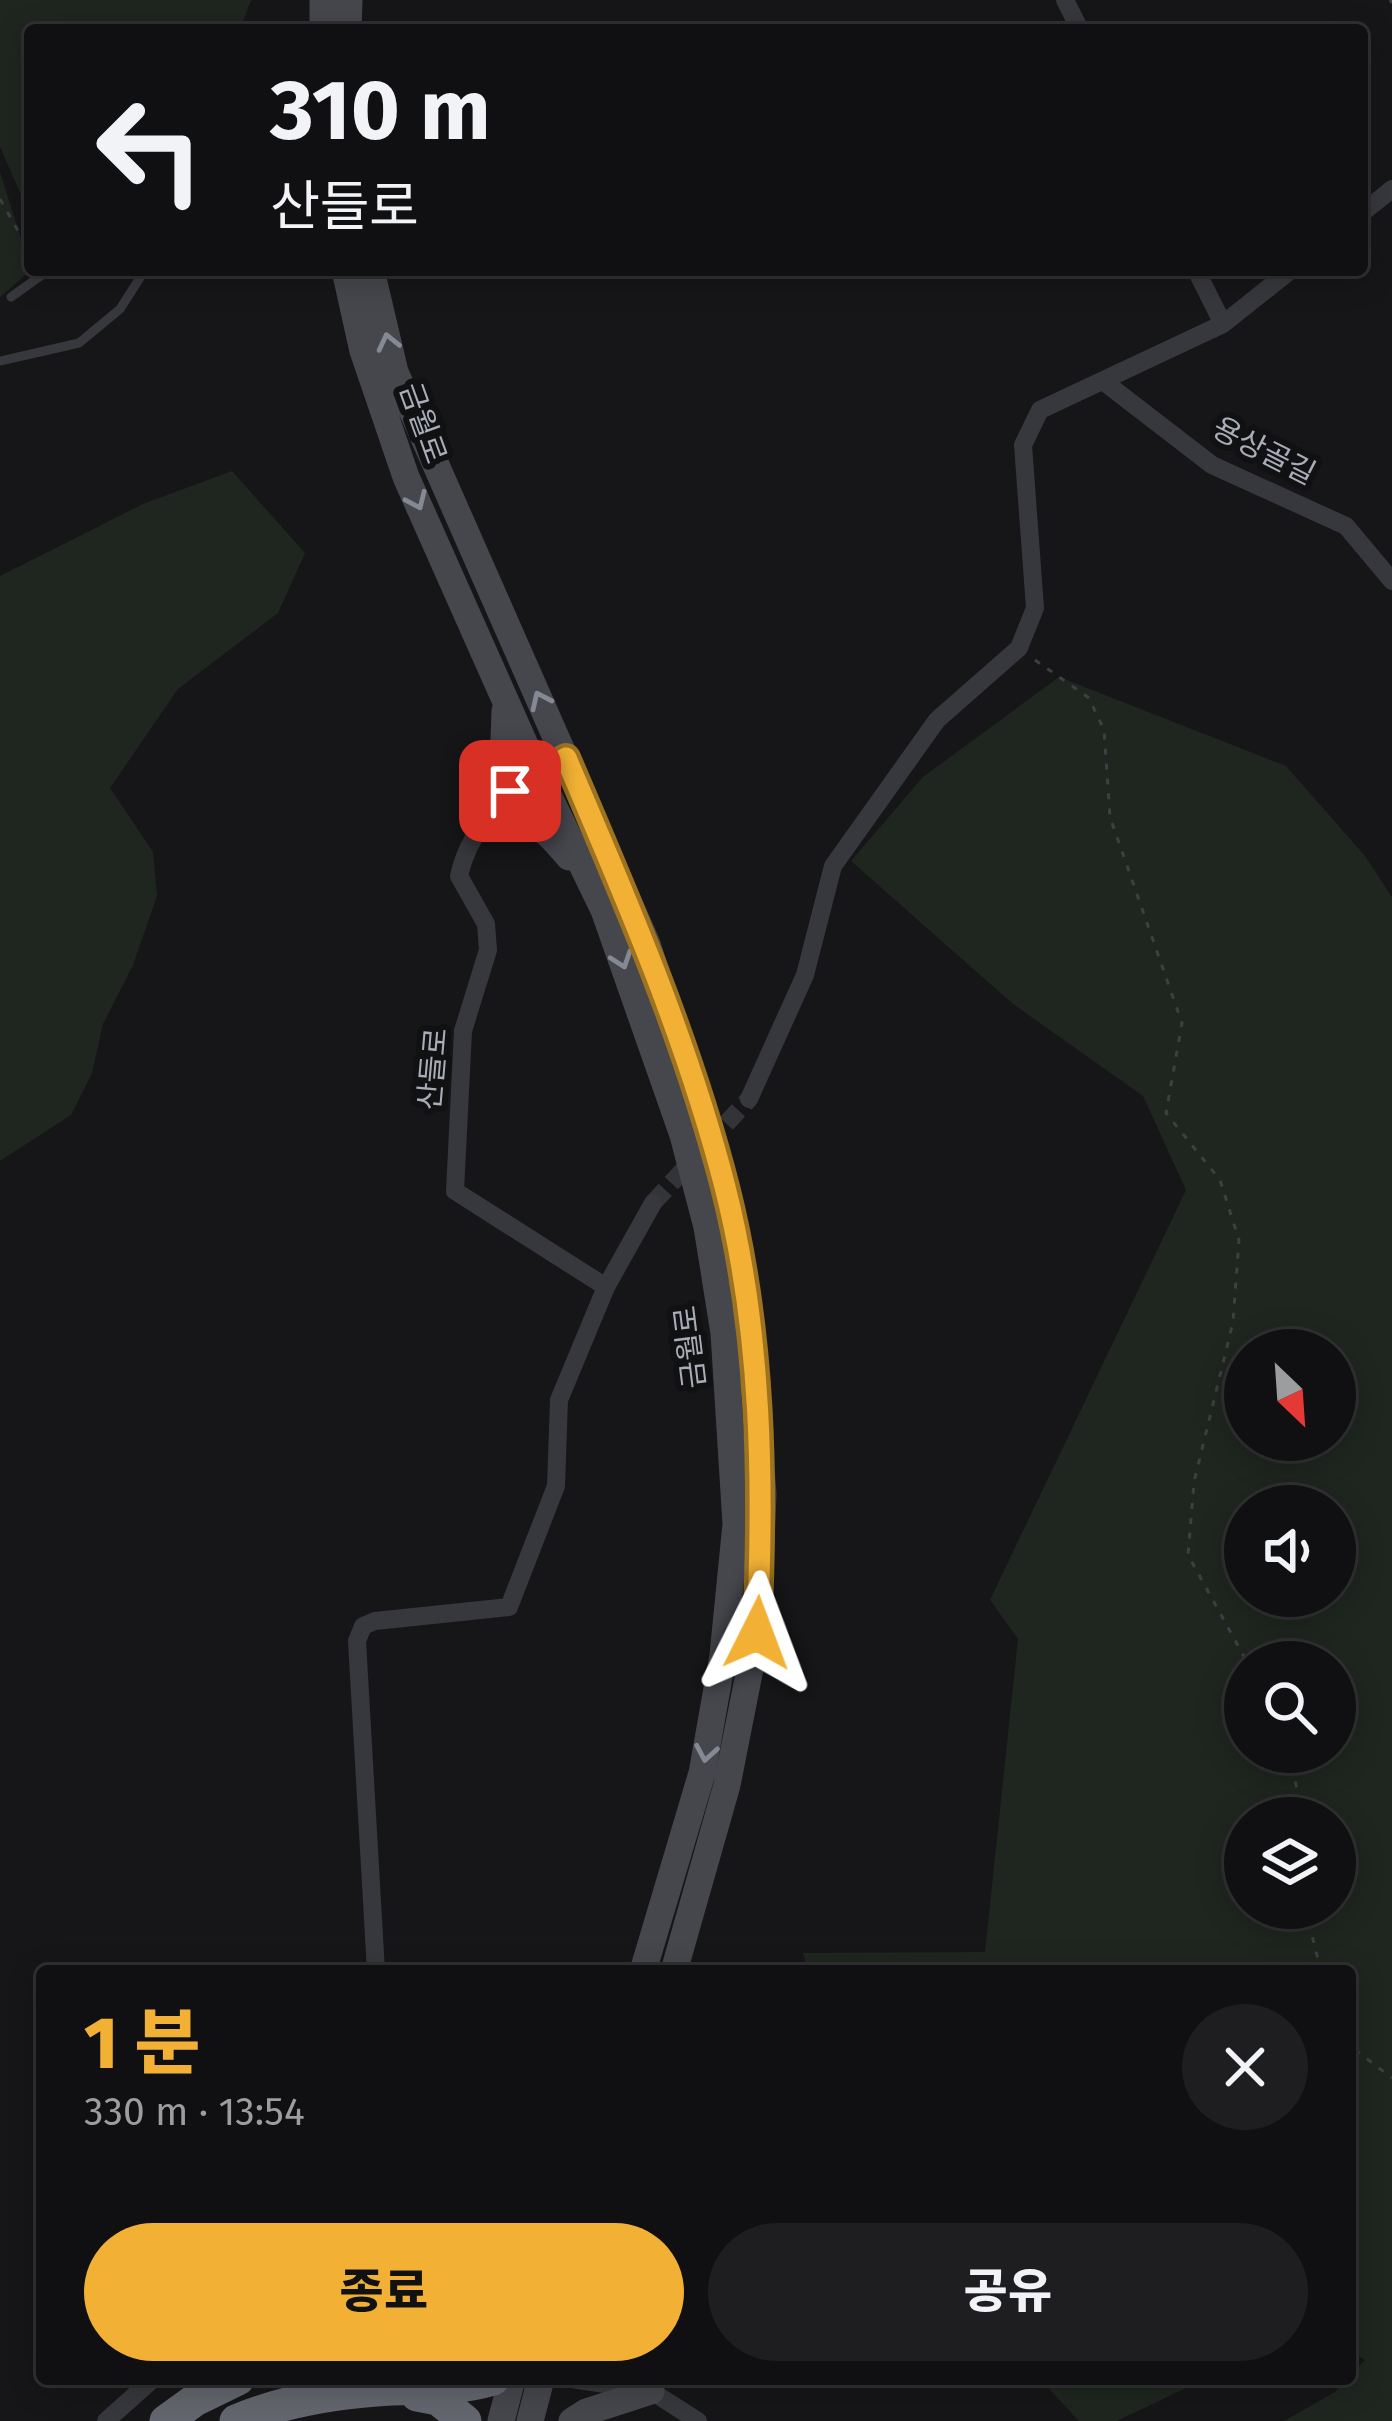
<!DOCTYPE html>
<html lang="ko">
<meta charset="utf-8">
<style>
:root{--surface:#101012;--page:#1e1e20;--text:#f1f3f6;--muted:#9c9d9f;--line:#303032;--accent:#f2b134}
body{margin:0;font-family:"Fira Sans","Noto Sans KR",sans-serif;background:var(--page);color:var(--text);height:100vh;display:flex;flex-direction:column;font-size:45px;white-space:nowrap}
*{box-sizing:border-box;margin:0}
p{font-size:39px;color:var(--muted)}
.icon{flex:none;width:66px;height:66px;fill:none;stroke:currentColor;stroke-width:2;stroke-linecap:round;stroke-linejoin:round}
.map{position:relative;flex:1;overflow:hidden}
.details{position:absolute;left:36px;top:1965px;width:1320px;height:420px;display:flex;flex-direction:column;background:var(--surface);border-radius:12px;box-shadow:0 6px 30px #0003,0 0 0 3px var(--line)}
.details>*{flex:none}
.hud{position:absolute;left:24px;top:24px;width:1344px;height:252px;border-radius:12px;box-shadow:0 6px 30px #0003,0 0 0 3px var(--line);background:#101012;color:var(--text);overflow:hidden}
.needle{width:78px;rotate:155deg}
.fabs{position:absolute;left:1224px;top:1329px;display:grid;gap:24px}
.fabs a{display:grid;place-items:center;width:132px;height:132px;border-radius:50%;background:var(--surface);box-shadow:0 6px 30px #0003,0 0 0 3px var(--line);font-size:60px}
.pin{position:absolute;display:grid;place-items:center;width:102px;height:102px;color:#fff;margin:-51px;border-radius:24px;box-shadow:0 6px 18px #0006}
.me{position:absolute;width:132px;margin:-66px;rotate:3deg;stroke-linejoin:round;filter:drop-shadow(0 0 9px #0008)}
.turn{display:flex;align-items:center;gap:42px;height:252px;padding:0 48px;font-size:54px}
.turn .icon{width:156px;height:156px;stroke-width:2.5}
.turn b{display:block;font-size:84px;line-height:102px}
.round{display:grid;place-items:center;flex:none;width:126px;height:126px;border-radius:63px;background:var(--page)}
.head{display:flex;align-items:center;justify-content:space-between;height:204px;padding:0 48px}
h1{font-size:72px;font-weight:800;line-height:90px;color:var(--accent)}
.button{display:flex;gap:24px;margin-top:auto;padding:24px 48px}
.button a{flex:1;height:138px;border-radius:72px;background:var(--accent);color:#111;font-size:48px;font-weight:800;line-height:138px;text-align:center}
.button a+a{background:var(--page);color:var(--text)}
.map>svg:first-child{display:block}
.green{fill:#1e261f;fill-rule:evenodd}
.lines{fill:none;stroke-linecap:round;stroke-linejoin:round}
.minor-tunnel{stroke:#333438;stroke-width:18;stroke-dasharray:18 9;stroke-linecap:butt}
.path{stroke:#3d3f44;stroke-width:3;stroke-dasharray:6 9;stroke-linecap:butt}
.service{stroke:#37383d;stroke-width:9}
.minor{stroke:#37383d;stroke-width:18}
.secondary{stroke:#45474d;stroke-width:27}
.motorway{stroke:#63666e;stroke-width:33}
.oneway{stroke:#858993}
.route-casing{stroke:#9d7322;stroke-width:30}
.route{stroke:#f2b134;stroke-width:21}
.labels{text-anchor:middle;stroke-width:12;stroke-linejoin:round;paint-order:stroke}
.street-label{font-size:30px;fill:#a8adb8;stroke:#111113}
</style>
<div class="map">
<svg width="1392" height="2421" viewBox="0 0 1392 2421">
<rect width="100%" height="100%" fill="#161618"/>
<path class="green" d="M0,0H251L240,30H30V215L0,147Z
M0,172L31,270L0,297Z
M232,471L305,553L278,613L178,689L110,788L153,852L157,896L133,965L103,1024L92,1073L71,1115L0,1161V576L143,504Z
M1059,677L1286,766L1365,856L1392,897V2421H1284L1335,2392L1365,2360L1350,2351V1971H808L803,1953L985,1952L1018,1639L990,1600L1186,1190L1143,1096L1013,1004L851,861L923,777ZM1335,1350V1440H1245V1350ZM1335,1506V1596H1245V1506ZM1335,1662V1752H1245V1662ZM1335,1818V1908H1245V1818Z
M1040,2379H1205L1117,2421H1079Z"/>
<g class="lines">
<path class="minor-tunnel" d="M653,1203L749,1099"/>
<path class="path" d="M1390,0L1392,3
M0,199L30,252
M1035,660L1089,698L1104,730L1110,817L1182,1023L1166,1113L1220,1180L1239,1240L1233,1322L1194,1482L1188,1555L1247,1662
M1290,1752L1302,1818
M1305,1908L1321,1971
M1350,2035L1358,2052L1392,2078"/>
<path class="service" d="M11,297L49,270
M0,361L79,343L120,309L145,270"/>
<path class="minor" d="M1065,0L1080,30
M1362,213L1392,189
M1196,270L1223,324
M1103,381L1212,465L1346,526L1392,581
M566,758C517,785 472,818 459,876L486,924L488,950L463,1031L455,1191L606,1287
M749,1099L805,975L833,866L937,720L1019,648L1035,608L1023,445L1040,410L1223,324L1291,270
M376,1971L357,1641L363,1626L375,1621L509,1607L556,1486L559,1400L606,1287L653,1203
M572,2379L651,2391L698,2421
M106,2421L153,2379"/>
<path class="secondary" d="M323,30V0
M348,30L349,0
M345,270L363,351L406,477L538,774L604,910L683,1135L707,1227L724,1333L736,1524L723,1655L702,1773L643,1971
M371,270L395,372L647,944L725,1187L749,1318L763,1494L757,1633L727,1785L674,1971
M482,826C530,814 538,821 569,857
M482,826L504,740L505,711
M501,2421L512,2379
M530,2421L541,2379
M572,2421L586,2412L651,2391L640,2379"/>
<path class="motorway" d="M417,2395L438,2399L465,2421
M166,2421L195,2400L238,2379
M236,2421C285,2400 337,2392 391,2389C430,2387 454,2390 493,2379"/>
</g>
<defs><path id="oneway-chevron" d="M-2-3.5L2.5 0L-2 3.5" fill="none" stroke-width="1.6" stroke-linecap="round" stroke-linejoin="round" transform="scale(3)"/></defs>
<g class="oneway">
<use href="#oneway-chevron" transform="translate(388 342) rotate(-103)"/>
<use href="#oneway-chevron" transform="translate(417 501) rotate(66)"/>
<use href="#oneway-chevron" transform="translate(540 700) rotate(-115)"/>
<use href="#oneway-chevron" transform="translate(622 960) rotate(71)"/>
<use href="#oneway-chevron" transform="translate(706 1753) rotate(100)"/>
</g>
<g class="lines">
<defs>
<path id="route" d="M510,791L566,758C626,898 687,1039 725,1187C762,1332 764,1484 757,1633"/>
</defs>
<use href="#route" class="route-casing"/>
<use href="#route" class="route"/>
</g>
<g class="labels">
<g class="street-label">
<text transform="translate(423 423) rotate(70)" y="10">금월로</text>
<text transform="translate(1264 451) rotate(27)" y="10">용상골길</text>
<text transform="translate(433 1069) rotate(-85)" y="10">산들로</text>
<text transform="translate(690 1347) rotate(-97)" y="10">금월로</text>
</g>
</g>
</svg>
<div class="fabs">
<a><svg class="needle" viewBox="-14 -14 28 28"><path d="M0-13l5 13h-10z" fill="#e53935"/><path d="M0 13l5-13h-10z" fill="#9c9d9f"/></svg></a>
<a><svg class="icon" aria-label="sound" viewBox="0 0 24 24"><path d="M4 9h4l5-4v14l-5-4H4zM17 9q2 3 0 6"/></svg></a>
<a><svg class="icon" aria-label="search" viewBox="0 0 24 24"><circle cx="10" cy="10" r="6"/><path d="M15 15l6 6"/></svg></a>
<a><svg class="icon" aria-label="layers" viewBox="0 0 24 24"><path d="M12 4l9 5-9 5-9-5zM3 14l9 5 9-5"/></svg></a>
</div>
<div class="pin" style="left:510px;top:791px;background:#d93025"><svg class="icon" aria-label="arrive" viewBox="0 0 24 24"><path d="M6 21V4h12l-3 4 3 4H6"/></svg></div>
<svg class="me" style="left:757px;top:1633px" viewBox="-20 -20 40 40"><path d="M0-17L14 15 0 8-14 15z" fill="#f2b134" stroke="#fff" stroke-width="4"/></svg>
<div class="hud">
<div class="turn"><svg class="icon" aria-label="left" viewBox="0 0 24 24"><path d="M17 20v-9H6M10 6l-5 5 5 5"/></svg><div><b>310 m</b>산들로</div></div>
</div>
<section class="details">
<div class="head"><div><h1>1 분</h1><p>330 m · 13:54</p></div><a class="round"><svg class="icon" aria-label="close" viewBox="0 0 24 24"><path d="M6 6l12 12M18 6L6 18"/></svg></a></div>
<div class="button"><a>종료</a><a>공유</a></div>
</section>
</div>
